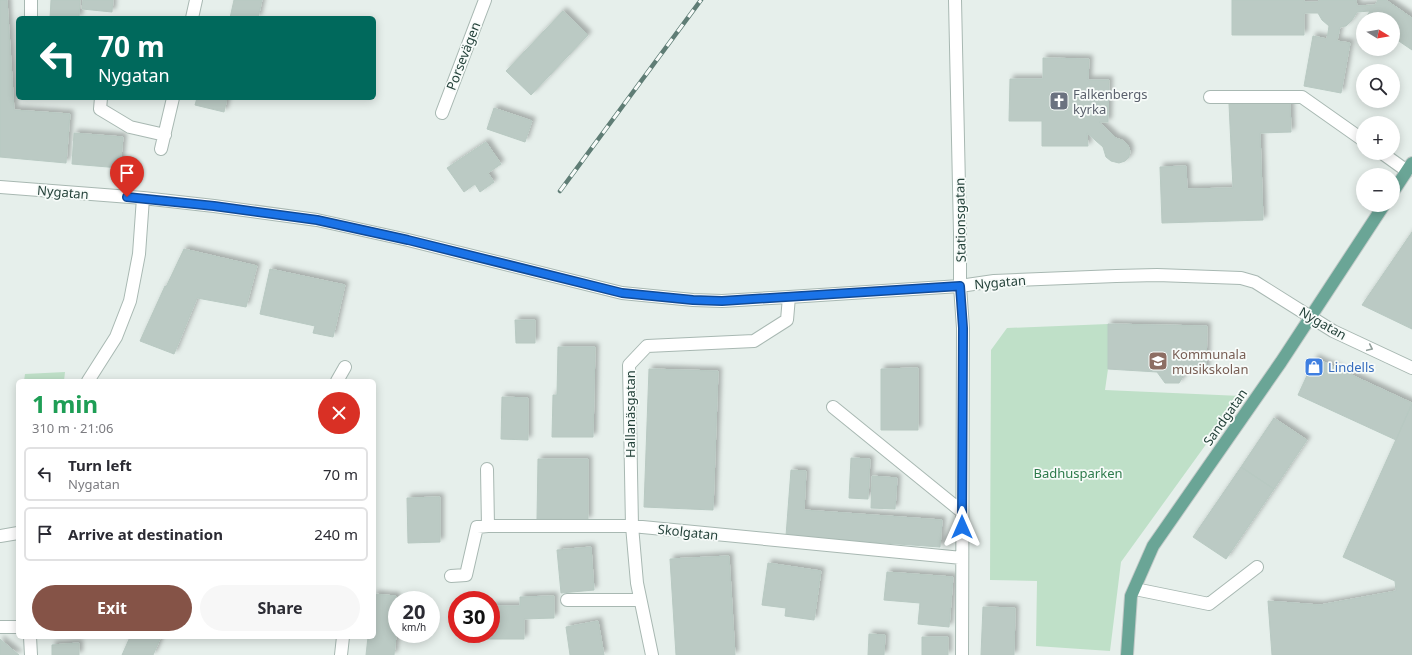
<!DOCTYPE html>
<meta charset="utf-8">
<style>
:root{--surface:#fff;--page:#f7f7f7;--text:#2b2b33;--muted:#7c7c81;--line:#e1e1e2;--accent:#855347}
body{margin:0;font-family:"Noto Sans",sans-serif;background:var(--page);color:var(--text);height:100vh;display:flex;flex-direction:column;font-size:15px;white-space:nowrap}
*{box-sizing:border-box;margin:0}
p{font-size:13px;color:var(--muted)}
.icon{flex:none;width:22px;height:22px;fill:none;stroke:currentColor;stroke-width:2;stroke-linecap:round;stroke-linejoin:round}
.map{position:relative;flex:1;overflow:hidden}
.panel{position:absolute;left:16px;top:379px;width:360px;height:260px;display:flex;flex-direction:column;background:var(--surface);border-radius:6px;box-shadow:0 2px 10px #0003}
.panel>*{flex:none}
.banner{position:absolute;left:16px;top:16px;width:360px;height:84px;border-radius:6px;box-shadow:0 2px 10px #0003;background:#00695c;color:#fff;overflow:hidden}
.needle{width:26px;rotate:101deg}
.buttons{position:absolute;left:1356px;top:12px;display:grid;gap:8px}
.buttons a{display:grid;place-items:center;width:44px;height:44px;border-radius:50%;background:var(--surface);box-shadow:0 2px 10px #0003;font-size:20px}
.speed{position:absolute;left:388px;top:591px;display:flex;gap:8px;font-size:20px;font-weight:700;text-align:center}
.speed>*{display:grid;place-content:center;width:52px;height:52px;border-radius:50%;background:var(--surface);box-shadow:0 2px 10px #0003;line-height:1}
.speed small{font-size:10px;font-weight:400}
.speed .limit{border:6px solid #d22;background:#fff;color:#111}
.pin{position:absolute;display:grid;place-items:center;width:34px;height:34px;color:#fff;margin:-41px -17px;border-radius:50% 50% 50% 0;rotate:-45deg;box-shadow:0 0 4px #0007}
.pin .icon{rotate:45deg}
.me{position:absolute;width:44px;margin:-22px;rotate:0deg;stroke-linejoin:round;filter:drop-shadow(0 0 3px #0008)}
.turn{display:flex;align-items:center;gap:14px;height:84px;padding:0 16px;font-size:18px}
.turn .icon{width:52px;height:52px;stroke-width:2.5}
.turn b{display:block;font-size:28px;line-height:34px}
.round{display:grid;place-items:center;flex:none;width:42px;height:42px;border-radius:21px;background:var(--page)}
.overview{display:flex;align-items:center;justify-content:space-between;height:68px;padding:0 16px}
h1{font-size:24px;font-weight:700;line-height:30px;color:#1e9e55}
.action{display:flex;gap:8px;margin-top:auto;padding:8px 16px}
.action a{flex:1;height:46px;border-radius:24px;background:var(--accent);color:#fff;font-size:16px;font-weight:700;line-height:46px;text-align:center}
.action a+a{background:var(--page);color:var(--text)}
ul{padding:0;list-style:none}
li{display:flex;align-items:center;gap:12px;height:54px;margin:0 8px 6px;padding:0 8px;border:2px solid var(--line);border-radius:6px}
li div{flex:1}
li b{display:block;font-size:15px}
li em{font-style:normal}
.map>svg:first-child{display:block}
.green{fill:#bfe0c8}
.building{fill:#bbcac4;stroke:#b8c9c2;filter:url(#shadow)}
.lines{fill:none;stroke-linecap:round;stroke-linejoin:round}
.minor-casing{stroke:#a8b8b2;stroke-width:14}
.major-casing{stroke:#c2cac8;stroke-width:14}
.minor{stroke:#fff;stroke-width:12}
.major{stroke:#6aa596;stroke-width:12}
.rail-casing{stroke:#5f7d75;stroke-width:4.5}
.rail{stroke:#f7fbf9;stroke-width:3;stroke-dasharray:9;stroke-linecap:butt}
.oneway{stroke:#92a09c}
.route-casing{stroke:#114b97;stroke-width:10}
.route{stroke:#1a73e8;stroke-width:7}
.labels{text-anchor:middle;stroke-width:3.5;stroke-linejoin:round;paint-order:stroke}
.street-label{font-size:13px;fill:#24423a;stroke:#f7fbf9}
.worship-label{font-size:13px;fill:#5b616d;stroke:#f7fbf9;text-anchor:start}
.education-label{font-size:13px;fill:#785e54;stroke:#f7fbf9;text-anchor:start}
.shop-label{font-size:13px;fill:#366cbe;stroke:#f7fbf9;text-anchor:start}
.park-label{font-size:13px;fill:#2d7a4b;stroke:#f7fbf9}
</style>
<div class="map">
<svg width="1412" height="655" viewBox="0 0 1412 655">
<defs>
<filter id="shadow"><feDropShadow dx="3.5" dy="-3.5" stdDeviation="2" flood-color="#0004"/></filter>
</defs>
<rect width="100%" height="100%" fill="#e6efeb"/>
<path class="green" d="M1108,324V369L1105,390L1241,396L1121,562L1110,651L1036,646L1037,581L990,580L991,350L1007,328Z
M65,372L64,381H24L25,374Z"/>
<path class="building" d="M0,0H7L14,110L70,114L66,163L0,157Z
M51,0H80L79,18H50Z
M83,0H113L112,12L82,9Z
M234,0H262L258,18H230Z
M1232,0H1304V2H1318L1319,0H1356L1357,6L1375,5L1378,0H1386L1412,18V50L1393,37V19H1367L1366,18L1370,11L1357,12L1352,20L1346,26L1340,27L1337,41L1350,43L1341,93L1304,86L1313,36L1327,39L1329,26L1322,20L1318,13H1304V35H1232Z
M563,11L588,35L531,95L506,71Z
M1043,58L1089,59L1088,80H1109L1108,122H1099L1116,138L1122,140L1128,145L1130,151L1129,157L1125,161L1119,163L1111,161L1106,157L1103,147L1087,133L1088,146H1042V121H1009L1010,79H1043Z
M197,98H227L224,112L195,105Z
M1290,102L1291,132L1260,133L1263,220L1162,223L1160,167L1186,166L1187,189L1233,188L1229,104Z
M494,108L532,121L525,142L487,129Z
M74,133L123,137L120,168L72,164Z
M486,142L501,164L488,173L494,182L480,192L475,184L464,192L447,168Z
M1412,232V329L1362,305Z
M184,249L257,266L246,307L197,298L174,354L140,341L165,286L166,287Z
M270,269L345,285L333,337L313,333L315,326L260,314Z
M515,320H535V343H516Z
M1108,324L1207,326L1206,371L1186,372L1179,383H1165L1157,372L1108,369Z
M558,347H595L593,437H552L553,395H557Z
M1315,358L1412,403L1396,440L1298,395Z
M918,368V430H881V369Z
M649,369L718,371L713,510L644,507Z
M502,397L528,398V440L501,439Z
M1412,404V655H1272L1268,601L1320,605L1396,591L1395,581L1343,557Z
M1274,418L1307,440L1274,489L1241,467Z
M851,458L870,459L868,499L849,498Z
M538,459H588V520L537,519Z
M1241,467L1274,489L1226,559L1193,537Z
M791,470L806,471L804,510L942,520L940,547L786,536Z
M872,476L897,478L895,509L871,508Z
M440,497V542L408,543L407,498Z
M591,547L594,590L561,593L557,550Z
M729,556L735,655H676L670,559Z
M768,563L821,571L814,620L785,616L786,608L762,605Z
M887,572L953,577L949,627L918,624L920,603L884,600Z
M374,594L396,596L397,626L394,655H366L368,637H374Z
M554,596V618L524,619V639H476V634H491V606H520V597Z
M983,607L1015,608L1014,655H981Z
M598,621L604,655H570L566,627Z
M869,634L885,635L884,655H868Z
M130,637H156L160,639L153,655H122Z
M922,637H948V655H922Z
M0,639L19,655H0Z
M79,643V655H52V645Z"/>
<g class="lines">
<defs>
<path id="minor" d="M31,0V18
M955,0L960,233V286L963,328L962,655
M192,18L196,0
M1210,97H1302L1363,140
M101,98L100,109L130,127L165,135
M442,113L485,0
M161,149L173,98
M1382,153L1407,171
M0,187L143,198L214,206L317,220L408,240L622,293L693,300L722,301L789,297L960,286L994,281L1116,276L1157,275L1241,278L1255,282L1333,331L1412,368
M88,381L116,337L130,301L139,254L143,198
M337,381L345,367
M833,407L961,511
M487,469L488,526
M0,536L18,533
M451,576L466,575L477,527L488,526H632L962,558
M1135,589L1209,604L1257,567
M567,600H640
M0,627H18
M30,637L31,655
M341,655L343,637
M652,655L637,583L632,526L629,365L647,346L754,341L787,320L789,297"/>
<path id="major" d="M1393,192L1412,163
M1127,655L1131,596L1153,546L1281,362L1384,205"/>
</defs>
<use href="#minor" class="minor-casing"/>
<use href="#major" class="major-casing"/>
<use href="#minor" class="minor"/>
<use href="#major" class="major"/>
<defs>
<path id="rail" d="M560,191L701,0"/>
</defs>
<use href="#rail" class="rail-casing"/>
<use href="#rail" class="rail"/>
</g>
<defs><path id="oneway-chevron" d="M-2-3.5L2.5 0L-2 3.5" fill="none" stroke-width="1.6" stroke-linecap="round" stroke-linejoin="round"/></defs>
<use class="oneway" href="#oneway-chevron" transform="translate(1370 348) rotate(25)"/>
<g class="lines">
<defs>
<path id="route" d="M127,197L214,206L317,220L408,240L622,293L693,300L722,301L960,286L963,328L962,527"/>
</defs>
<use href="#route" class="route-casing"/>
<use href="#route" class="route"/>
</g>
<defs>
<symbol id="church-square" viewBox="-11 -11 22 22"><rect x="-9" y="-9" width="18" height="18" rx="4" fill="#6b7280" stroke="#f7fbf9"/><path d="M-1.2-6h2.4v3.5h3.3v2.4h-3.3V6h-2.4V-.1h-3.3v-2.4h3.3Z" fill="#fff"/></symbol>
<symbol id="university-square" viewBox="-11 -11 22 22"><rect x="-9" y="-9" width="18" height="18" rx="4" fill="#8d6e63" stroke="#f7fbf9"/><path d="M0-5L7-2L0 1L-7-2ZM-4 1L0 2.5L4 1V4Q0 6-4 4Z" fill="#fff"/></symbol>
<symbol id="shop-square" viewBox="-11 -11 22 22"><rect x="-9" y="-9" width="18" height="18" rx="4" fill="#3f7fe0" stroke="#f7fbf9"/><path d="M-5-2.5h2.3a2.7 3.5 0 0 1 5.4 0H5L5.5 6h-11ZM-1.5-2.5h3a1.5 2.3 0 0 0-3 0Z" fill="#fff"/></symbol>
</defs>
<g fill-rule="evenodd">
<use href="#church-square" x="1048" y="90" width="22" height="22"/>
<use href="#university-square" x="1147" y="350" width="22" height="22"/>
<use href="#shop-square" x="1303" y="356" width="22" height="22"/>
</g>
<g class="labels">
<g class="street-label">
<text transform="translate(463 56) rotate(-69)" y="5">Porsevägen</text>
<text transform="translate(63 192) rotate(5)" y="5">Nygatan</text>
<text transform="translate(960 220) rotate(-91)" y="5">Stationsgatan</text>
<text transform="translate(1000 282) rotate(-5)" y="5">Nygatan</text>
<text transform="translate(1323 323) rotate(30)" y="5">Nygatan</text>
<text transform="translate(630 414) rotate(-90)" y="5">Hallanäsgatan</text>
<text transform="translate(1225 417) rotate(-55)" y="5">Sandgatan</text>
<text transform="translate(688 532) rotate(6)" y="5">Skolgatan</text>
</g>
<g class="worship-label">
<text x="1073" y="99">Falkenbergs<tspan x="1073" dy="15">kyrka</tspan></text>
</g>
<g class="education-label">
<text x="1172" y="359">Kommunala<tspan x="1172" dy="15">musikskolan</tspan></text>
</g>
<g class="shop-label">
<text x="1328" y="372">Lindells</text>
</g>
<g class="park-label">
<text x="1078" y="478">Badhusparken</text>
</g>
</g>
</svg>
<div class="buttons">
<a><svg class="needle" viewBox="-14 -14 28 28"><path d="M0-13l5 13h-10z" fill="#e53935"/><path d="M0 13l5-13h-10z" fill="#7c7c81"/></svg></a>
<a><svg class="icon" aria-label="search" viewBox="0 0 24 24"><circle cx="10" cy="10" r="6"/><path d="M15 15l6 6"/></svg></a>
<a>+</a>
<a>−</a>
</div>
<div class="speed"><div>20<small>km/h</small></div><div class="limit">30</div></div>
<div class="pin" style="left:127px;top:197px;background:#d93025"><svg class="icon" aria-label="arrive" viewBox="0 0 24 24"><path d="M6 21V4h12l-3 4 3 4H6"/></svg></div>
<svg class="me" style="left:962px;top:527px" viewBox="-20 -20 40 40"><path d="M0-17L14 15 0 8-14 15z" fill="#1a73e8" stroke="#fff" stroke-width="4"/></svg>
<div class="banner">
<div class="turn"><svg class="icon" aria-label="left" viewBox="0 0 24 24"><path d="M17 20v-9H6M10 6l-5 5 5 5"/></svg><div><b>70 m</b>Nygatan</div></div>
</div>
<section class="panel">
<div class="overview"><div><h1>1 min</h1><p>310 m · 21:06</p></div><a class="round" style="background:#d93025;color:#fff"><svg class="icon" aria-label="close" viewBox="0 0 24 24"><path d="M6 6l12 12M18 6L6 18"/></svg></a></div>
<ul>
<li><svg class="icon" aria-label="left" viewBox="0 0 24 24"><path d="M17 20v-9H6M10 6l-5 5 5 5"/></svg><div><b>Turn left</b><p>Nygatan</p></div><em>70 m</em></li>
<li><svg class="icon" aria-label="arrive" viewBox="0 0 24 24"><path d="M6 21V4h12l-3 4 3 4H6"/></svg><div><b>Arrive at destination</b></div><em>240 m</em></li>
</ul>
<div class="action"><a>Exit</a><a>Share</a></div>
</section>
</div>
